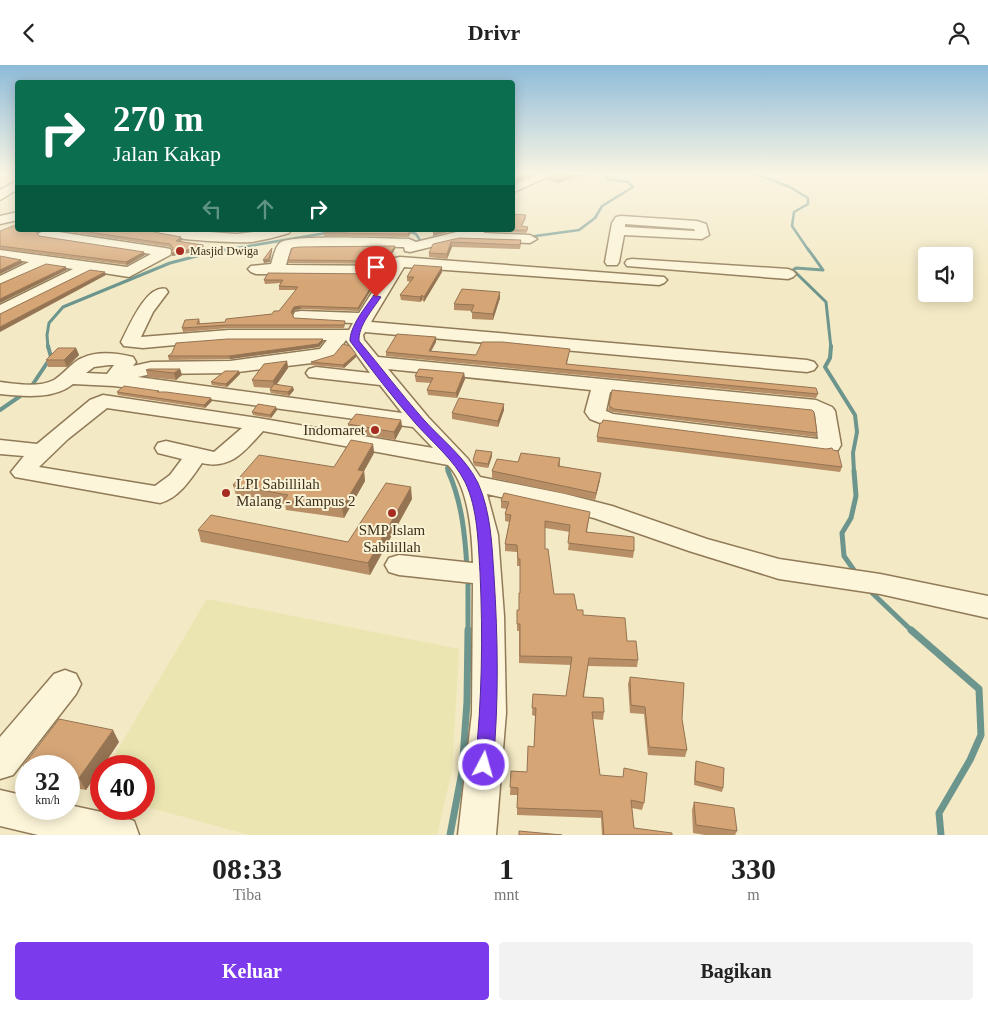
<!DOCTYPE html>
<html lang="id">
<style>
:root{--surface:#fff;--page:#f2f2f2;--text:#222;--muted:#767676;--accent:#7c3aed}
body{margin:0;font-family:"Times New Roman",serif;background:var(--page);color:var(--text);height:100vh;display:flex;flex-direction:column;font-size:19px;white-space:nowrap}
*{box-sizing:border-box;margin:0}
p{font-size:16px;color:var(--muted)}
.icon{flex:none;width:28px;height:28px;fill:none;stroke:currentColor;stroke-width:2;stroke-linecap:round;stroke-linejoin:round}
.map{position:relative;height:770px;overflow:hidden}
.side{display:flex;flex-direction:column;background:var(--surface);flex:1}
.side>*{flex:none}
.hud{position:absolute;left:15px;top:15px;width:500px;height:152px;border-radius:5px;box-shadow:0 2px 12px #0003;background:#0b6e4f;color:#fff;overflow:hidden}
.fabs{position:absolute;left:918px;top:182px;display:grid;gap:10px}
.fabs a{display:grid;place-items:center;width:55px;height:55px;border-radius:5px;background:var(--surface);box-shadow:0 2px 12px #0003;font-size:25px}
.speed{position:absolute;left:15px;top:690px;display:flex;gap:10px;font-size:25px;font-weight:700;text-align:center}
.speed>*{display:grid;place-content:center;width:65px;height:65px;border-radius:50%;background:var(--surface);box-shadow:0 2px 12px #0003;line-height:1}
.speed small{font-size:12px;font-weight:400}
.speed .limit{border:8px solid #d22;background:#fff;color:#111}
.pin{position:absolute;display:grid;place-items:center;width:42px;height:42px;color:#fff;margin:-51px -21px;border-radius:50% 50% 50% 0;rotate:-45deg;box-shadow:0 0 5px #0007}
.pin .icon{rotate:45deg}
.me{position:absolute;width:55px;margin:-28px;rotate:6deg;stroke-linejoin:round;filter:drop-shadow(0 0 4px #0008)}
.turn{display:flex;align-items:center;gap:18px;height:105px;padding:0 15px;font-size:22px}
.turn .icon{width:65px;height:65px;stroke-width:2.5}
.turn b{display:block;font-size:35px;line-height:42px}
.lanes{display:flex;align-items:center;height:48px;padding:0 15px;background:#0003;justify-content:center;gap:25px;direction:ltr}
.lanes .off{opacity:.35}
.eta{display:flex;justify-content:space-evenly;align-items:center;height:85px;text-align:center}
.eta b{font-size:30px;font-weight:800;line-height:35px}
.button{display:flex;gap:10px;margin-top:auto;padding:10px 15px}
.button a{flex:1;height:58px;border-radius:5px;background:var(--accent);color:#fff;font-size:20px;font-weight:800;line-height:58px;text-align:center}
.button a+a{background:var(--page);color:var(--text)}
header{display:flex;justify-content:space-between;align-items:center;height:65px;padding:0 15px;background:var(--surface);font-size:22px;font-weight:800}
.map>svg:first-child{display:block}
.farmland{fill:#eae5b1}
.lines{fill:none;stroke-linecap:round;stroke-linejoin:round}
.stream-far4{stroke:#6c958e;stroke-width:2.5}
.stream-far3{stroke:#6c958e;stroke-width:3}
.stream-far2{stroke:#6c958e;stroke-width:4}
.stream-far1{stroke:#6c958e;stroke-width:5}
.stream{stroke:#6c958e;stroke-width:7}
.minor-casing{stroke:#907a58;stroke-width:3}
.minor{fill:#fcf5d9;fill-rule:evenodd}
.wall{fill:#b78e65}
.shaded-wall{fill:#957453}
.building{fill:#d5a576;stroke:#957453}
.route{fill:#7c3aed;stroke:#51269a}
.poi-dot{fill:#a62b21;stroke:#f9f2d5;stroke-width:2}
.labels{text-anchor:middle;stroke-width:4;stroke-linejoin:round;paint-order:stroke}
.far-poi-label{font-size:12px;fill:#3f301e;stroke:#f9f2d5;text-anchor:start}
.poi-label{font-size:15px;fill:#3f301e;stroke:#f9f2d5;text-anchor:end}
</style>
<header><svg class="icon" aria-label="back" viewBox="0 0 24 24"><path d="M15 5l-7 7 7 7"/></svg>Drivr<svg class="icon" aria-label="person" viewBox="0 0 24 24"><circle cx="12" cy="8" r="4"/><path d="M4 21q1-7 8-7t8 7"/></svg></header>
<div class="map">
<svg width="988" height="770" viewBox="0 0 988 770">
<rect width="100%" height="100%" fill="#f3e9c4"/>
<path class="farmland" d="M207,534L459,584L452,705L437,770H249L144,741V701H108Z"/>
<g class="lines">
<path class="stream-far4" d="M756,109L790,122L808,133V139L794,147L792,161L809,186
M406,165L416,169L423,180
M528,172L579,165L595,153L602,141L633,122L628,117L606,114L607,109
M219,186L344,165"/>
<path class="stream-far3" d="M808,184L823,205L796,203L793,205L826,237L831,283
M48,283L47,270L49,258L63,242L170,198L224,184"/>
<path class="stream-far2" d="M831,281L830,293L825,302L855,350L857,367L853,388L854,407
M0,345L29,325L51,292L48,281
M447,403L449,407"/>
<path class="stream-far1" d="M448,406C462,437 465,470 467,503
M854,406L856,431L851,453L842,468L844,491L856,508
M868,524L912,566
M468,566V513"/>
<path class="stream" d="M911,565L979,624L981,670L970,695L939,748L941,770
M450,770L462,707L467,637L468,565"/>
<defs>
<path id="minor" d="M539,109H554L512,128V121Z
M18,115V124L0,135V125Z
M18,147V155L0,159V151Z
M621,151L697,156L706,159L709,170L702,174L624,170L619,197L617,200H607L605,197L612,158L616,152ZM625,159L694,164L695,166L625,162Z
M45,165L165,183L170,184L172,187L170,190L129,212L91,206L0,252V240L73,204L47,200L0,222V211L29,197L0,193V185L127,202L151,189L40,172L38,169Z
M149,165H183L236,169L270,165H291L289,168C276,172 264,175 251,177C236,178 157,175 149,165Z
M465,165H488L483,168L530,170L537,174L530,178L459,175L410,187L405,186L404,182L330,181L291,183L286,200L389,201L395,193L400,192L664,212L667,215L664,218L659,220L404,202L371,257L807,295L814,297L817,301L814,305L807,307L365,267L363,270L364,275L378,292L816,335L832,342L835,346L841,380L838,385L824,388L608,361L590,354L585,347L591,325L388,304L428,352L468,394L480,412L565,429L612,441L707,474L779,494L880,509L988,531V553L880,529L779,514L689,486L594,453L487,429L498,470L504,551L506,648L496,770H458L472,648L473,518L399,510L389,507L385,500L389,493L399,490L473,498C472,468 469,422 448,400L263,366C245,386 231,405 202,398C191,414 179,433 160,438L15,412L11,407L24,391L0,389V375L37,379L90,335L103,330L258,353L433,383L413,362L114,321L73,319C53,335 23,331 0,329V317C17,319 38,323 54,315C64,309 72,297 82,293C97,286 117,288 133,292L136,297L133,301L151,297L230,296L320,284L327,275H229L143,283L124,281L121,277C129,262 146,219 166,224L168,227L153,247L141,272L229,265H349L353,258L301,256L295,255L293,251L295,247L301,246L359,248L383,210L256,209L251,207L248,204L251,201L271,199C273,194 275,182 280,178C289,169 391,174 409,174L416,177ZM346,275L370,308L316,302L309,304L306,308L309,312L380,320L402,348L138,312L151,309L230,308L312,298L334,292ZM109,300H114L107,309L86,308L94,302ZM610,327L811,347L815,349L818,374L613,349L606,346ZM107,343L242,363L214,387L166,376L158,378L155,383L158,388L182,394L170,410L155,421L39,402L68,374Z
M632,194L788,204L793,206L796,209L793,212L788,214L627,201L625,198L627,195Z
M65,605L76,609L81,619L76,629L13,710L0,714V672L54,609Z
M0,725L26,731V744H69V740L120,751L134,756L139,770H38L0,761Z"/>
</defs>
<use href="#minor" class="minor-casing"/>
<use href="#minor" class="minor"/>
</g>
<path class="wall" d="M587,109L558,118L545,115V112Z
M512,149L526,150V153L522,161L528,162V165L526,168L489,166V165H512Z
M55,165H150L154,167L181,172L182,175L180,176L203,180L204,185L172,191L171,188L172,184L170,182Z
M349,165H413L408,172L324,171V168L348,167Z
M0,166L37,168L39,171L145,190L127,200L0,184Z
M459,173L521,175V179L520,184L452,182L447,194L429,192V188Z
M395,181V184L386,199L288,198V195Z
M442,202V207L424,237L422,235L420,237L401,235L400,230L411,217L407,216V212Z
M379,212L358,246L301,244L295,245L292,249L294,253L345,260L344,263H229L183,267L182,263L199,254L200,257V259L225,257L272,249L279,246L296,225H279V221L281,218L265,219L264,215Z
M500,233L493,255L472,254V246L454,245V239Z
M436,272V277L431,286L476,290L570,284L567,299L818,329L816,333L386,291V287Z
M323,274V277L319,282L230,294L169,295L168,291Z
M76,283L79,290L67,302H48L46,295Z
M356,289V292L344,303L311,300V297Z
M287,296L288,303L277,319L294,325L289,331L271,328L270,325L271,323L254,322L252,315Z
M180,304L182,310L176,315L148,312L146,305Z
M239,306L240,309L227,322L212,320L211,317Z
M464,308L465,314L457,333L428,330L427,325L431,318L416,317L415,311Z
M159,326V327L211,333L212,336L205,343L118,330L117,327Z
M609,341L817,368L816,372L613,347L608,345Z
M276,342L277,345L271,353L253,350L252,347Z
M504,345L498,362L452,354V348Z
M401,355L402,362L395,375L349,367L348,359Z
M597,372L826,384L833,385L842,402L840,407L597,377Z
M373,379L374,388L364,406L365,416L344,453L286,445L285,439L236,430L233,420L334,402Z
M492,391L488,403L475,401L473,398V395Z
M560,393V402L600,415L595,435L492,413V406L518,397Z
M412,434L370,510L201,477L198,465L348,477Z
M501,436L589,454L587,467L634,486L633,493L568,485L570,467L545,463V484L554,529L583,550L627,576L638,595L637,602L588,601L584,632L604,647L603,655L593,654L600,710L644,738L642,745L632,743L634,763L672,770H602L601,753L517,750V730H510L511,706L527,707L534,682L535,651L532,650L533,629L566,631L571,600L519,598V566H517V545H519V528H520V501H517V487L505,486V479L509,457L505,456V449L507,444L501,443Z
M630,612L682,654L687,685L685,692L648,690L644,649L630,648L628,619Z
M119,677L103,701H101L86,725L69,722V701H26V706L23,701Z
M696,696L723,723L722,727L694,720L695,701Z
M694,737L737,766L735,770H705L693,768L692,745Z"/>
<path class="shaded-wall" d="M528,109H534L512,119V116Z
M578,109H587L558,118V115Z
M35,165H42L36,169Z
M411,165H413L408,172V169Z
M445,165H457L433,171V168Z
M181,172L182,175L176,179V176Z
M451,177L452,182L447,194V189Z
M395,181V184L386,199L385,196Z
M203,182L204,185L172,191L171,188Z
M272,183V186L270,197L264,198L263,195Z
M144,187L145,190L127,200L126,197Z
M21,195L23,198L0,209V205Z
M66,202L67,205L0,238V234Z
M442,202V207L424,237V232Z
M105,207L106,210L0,267V262Z
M379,209V212L358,246V243Z
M500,227V233L493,255V249Z
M422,230V235L420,237V232Z
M300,241L301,244L295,245L291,250V247L294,242Z
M436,272V277L429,290V286Z
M323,274V277L319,282L230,294L229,291Z
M76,283L79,290L67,302L64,295Z
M356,289V292L344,303L343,300Z
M287,296L288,303L274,323L273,316Z
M180,304L182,310L176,315L174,308Z
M239,306L240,309L227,322L226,319Z
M464,308L465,314L457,333L456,328Z
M293,322L294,325L289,331L288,327Z
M211,333L212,336L205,343L204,340Z
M504,339V345L498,362V356Z
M276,342L277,345L271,353L270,350Z
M401,355L402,362L395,375L394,367Z
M373,379L374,388L364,406L365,416L344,453L342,443L358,405Z
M492,387V391L488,403V399Z
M601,408L600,415L595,435L596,428Z
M411,422L412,434L370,510L368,498Z
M113,665L119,677L103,701H101V703L86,725L79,713Z"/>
<path class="building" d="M512,109H528L512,116Z
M552,109H578L558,115L545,112Z
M512,149L526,150L521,161L528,162L526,165H512Z
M18,159V165H36H35L39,171L144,187L126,197L0,181V166Z
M75,165H150L154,167L181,172L176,176L203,180V182L171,188L173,183L170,179Z
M349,165H411L408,169L324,168L348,167Z
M435,165H445L433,168Z
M459,173L521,175L520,180L451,177L447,189L429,188L433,179Z
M395,181L385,196L288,195L292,183L299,182Z
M272,183L269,194L263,195Z
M0,191L21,195L0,205Z
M46,199L66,202L0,234V219Z
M414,200L442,202L424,232L422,230L420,232L400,230L414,212H407Z
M90,205L105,207L0,262V249Z
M268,208L379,209L358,243L300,241L294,242L291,247L294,253L345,256L344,260H228L182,263L185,255L199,254L197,259L225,257L226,254L272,249L274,246H279L298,222L279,221L283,215H264Z
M462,224L500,227L493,249L471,247L474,240L454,239Z
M397,269L436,272L429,286L476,290L482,277H502L570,284L566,299L816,323L818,329L386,287Z
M228,274H323L318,279L229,291H168L172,288L176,278Z
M343,279L350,281L356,289L343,300L311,297L334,290Z
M58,283H76L64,295H46Z
M287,296L273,316L252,315L264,299Z
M149,304H180L174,308L146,305Z
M419,304L464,308L456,328L427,325L433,313L415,311Z
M225,306H239L226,319L211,317Z
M274,319L293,322L288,327L270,325Z
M124,321L159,326L157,327H166L211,333L204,340L117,327Z
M612,325L812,345L814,347L817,368L614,344L609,341Z
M459,333L504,339L498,356L452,348Z
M258,339L276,342L270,350L252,347Z
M356,349L401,355L394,367L348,359Z
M603,355L826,384L832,383L833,385L838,386L842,402L597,372L600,358H602Z
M351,375L373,379L358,405L364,406L342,443L284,435L288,430L233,420L259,390L334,402Z
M476,385L492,387L488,399L475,397L473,395Z
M521,388L560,393L558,401L601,408L596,428L492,406L497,394L518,397Z
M386,418L411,422L368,498L198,465L211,450L348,477Z
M504,428L590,447L586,467L634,472V486L568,478L570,460L545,456V484H548L554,529H574L577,545H583V550L625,553L627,576H636L638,595L589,593L583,632L603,633L604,647H592L600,710L623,712L624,703L647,708L644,738L631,735L634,763L672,768V770H604L602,746L517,743L518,723L510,722L511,706L527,707L528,681L534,682L536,643H532L533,629L566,631L572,592L520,591V559H517V545H519V528H520V494H518L517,480L505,479L511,450L505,449L509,437L501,436Z
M630,612L684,618L682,654L687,685L649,682L645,642L631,640Z
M59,654L113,665L79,713L69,711V701L26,702L23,701Z
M696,696L724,703L723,723L695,716Z
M694,737L734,743L737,766L696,760Z
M519,766L562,770H519Z"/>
<linearGradient id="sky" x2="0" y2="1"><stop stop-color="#8dbbd8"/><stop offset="0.5" stop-color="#faf5e4"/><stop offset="1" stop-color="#faf5e4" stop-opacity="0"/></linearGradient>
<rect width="988" height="217" fill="url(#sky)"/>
<path class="route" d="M374,230L381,232C373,244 358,261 359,276C381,302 401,329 424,355C442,375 466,393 478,418C491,447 492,481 494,511C498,574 499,637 493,700L490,706L484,709L478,706L475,700C482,636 483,572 480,507C478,478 478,444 465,417C454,395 433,378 416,359C393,333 371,304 350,276C350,261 365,243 374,230Z"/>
<g class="poi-dot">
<circle cx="180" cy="186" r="5"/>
<circle cx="375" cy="365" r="5"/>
<circle cx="226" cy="428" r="5"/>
<circle cx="392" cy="448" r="5"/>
</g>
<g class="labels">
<g class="far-poi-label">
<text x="190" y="190">Masjid Dwiga</text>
</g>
<g class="poi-label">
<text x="365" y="370">Indomaret</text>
<text x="236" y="424" text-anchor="start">LPI Sabillilah<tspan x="236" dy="17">Malang - Kampus 2</tspan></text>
<text x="392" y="470" text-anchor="middle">SMP Islam<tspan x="392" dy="17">Sabilillah</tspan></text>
</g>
</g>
</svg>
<div class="fabs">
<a><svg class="icon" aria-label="sound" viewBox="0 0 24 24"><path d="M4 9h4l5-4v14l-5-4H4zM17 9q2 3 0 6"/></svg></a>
</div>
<div class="speed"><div>32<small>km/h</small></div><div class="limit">40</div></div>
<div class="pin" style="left:376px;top:232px;background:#d93025"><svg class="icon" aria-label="arrive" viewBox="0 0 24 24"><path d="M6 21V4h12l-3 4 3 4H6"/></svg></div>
<svg class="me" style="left:484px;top:700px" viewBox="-20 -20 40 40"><circle r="17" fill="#7c3aed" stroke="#fff" stroke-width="3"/><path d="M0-11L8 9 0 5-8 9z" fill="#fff"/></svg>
<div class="hud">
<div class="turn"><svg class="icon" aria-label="right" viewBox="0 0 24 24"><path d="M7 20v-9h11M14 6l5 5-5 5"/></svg><div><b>270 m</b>Jalan Kakap</div></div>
<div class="lanes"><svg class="icon off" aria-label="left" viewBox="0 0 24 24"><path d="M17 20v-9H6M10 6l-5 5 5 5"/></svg><svg class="icon off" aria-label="ahead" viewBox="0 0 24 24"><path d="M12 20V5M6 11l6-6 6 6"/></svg><svg class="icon" aria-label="right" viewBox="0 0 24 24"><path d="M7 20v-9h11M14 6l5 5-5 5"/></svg></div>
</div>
</div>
<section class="side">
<div class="eta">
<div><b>08:33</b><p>Tiba</p></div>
<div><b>1</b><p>mnt</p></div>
<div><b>330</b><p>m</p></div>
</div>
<div class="button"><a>Keluar</a><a>Bagikan</a></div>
</section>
